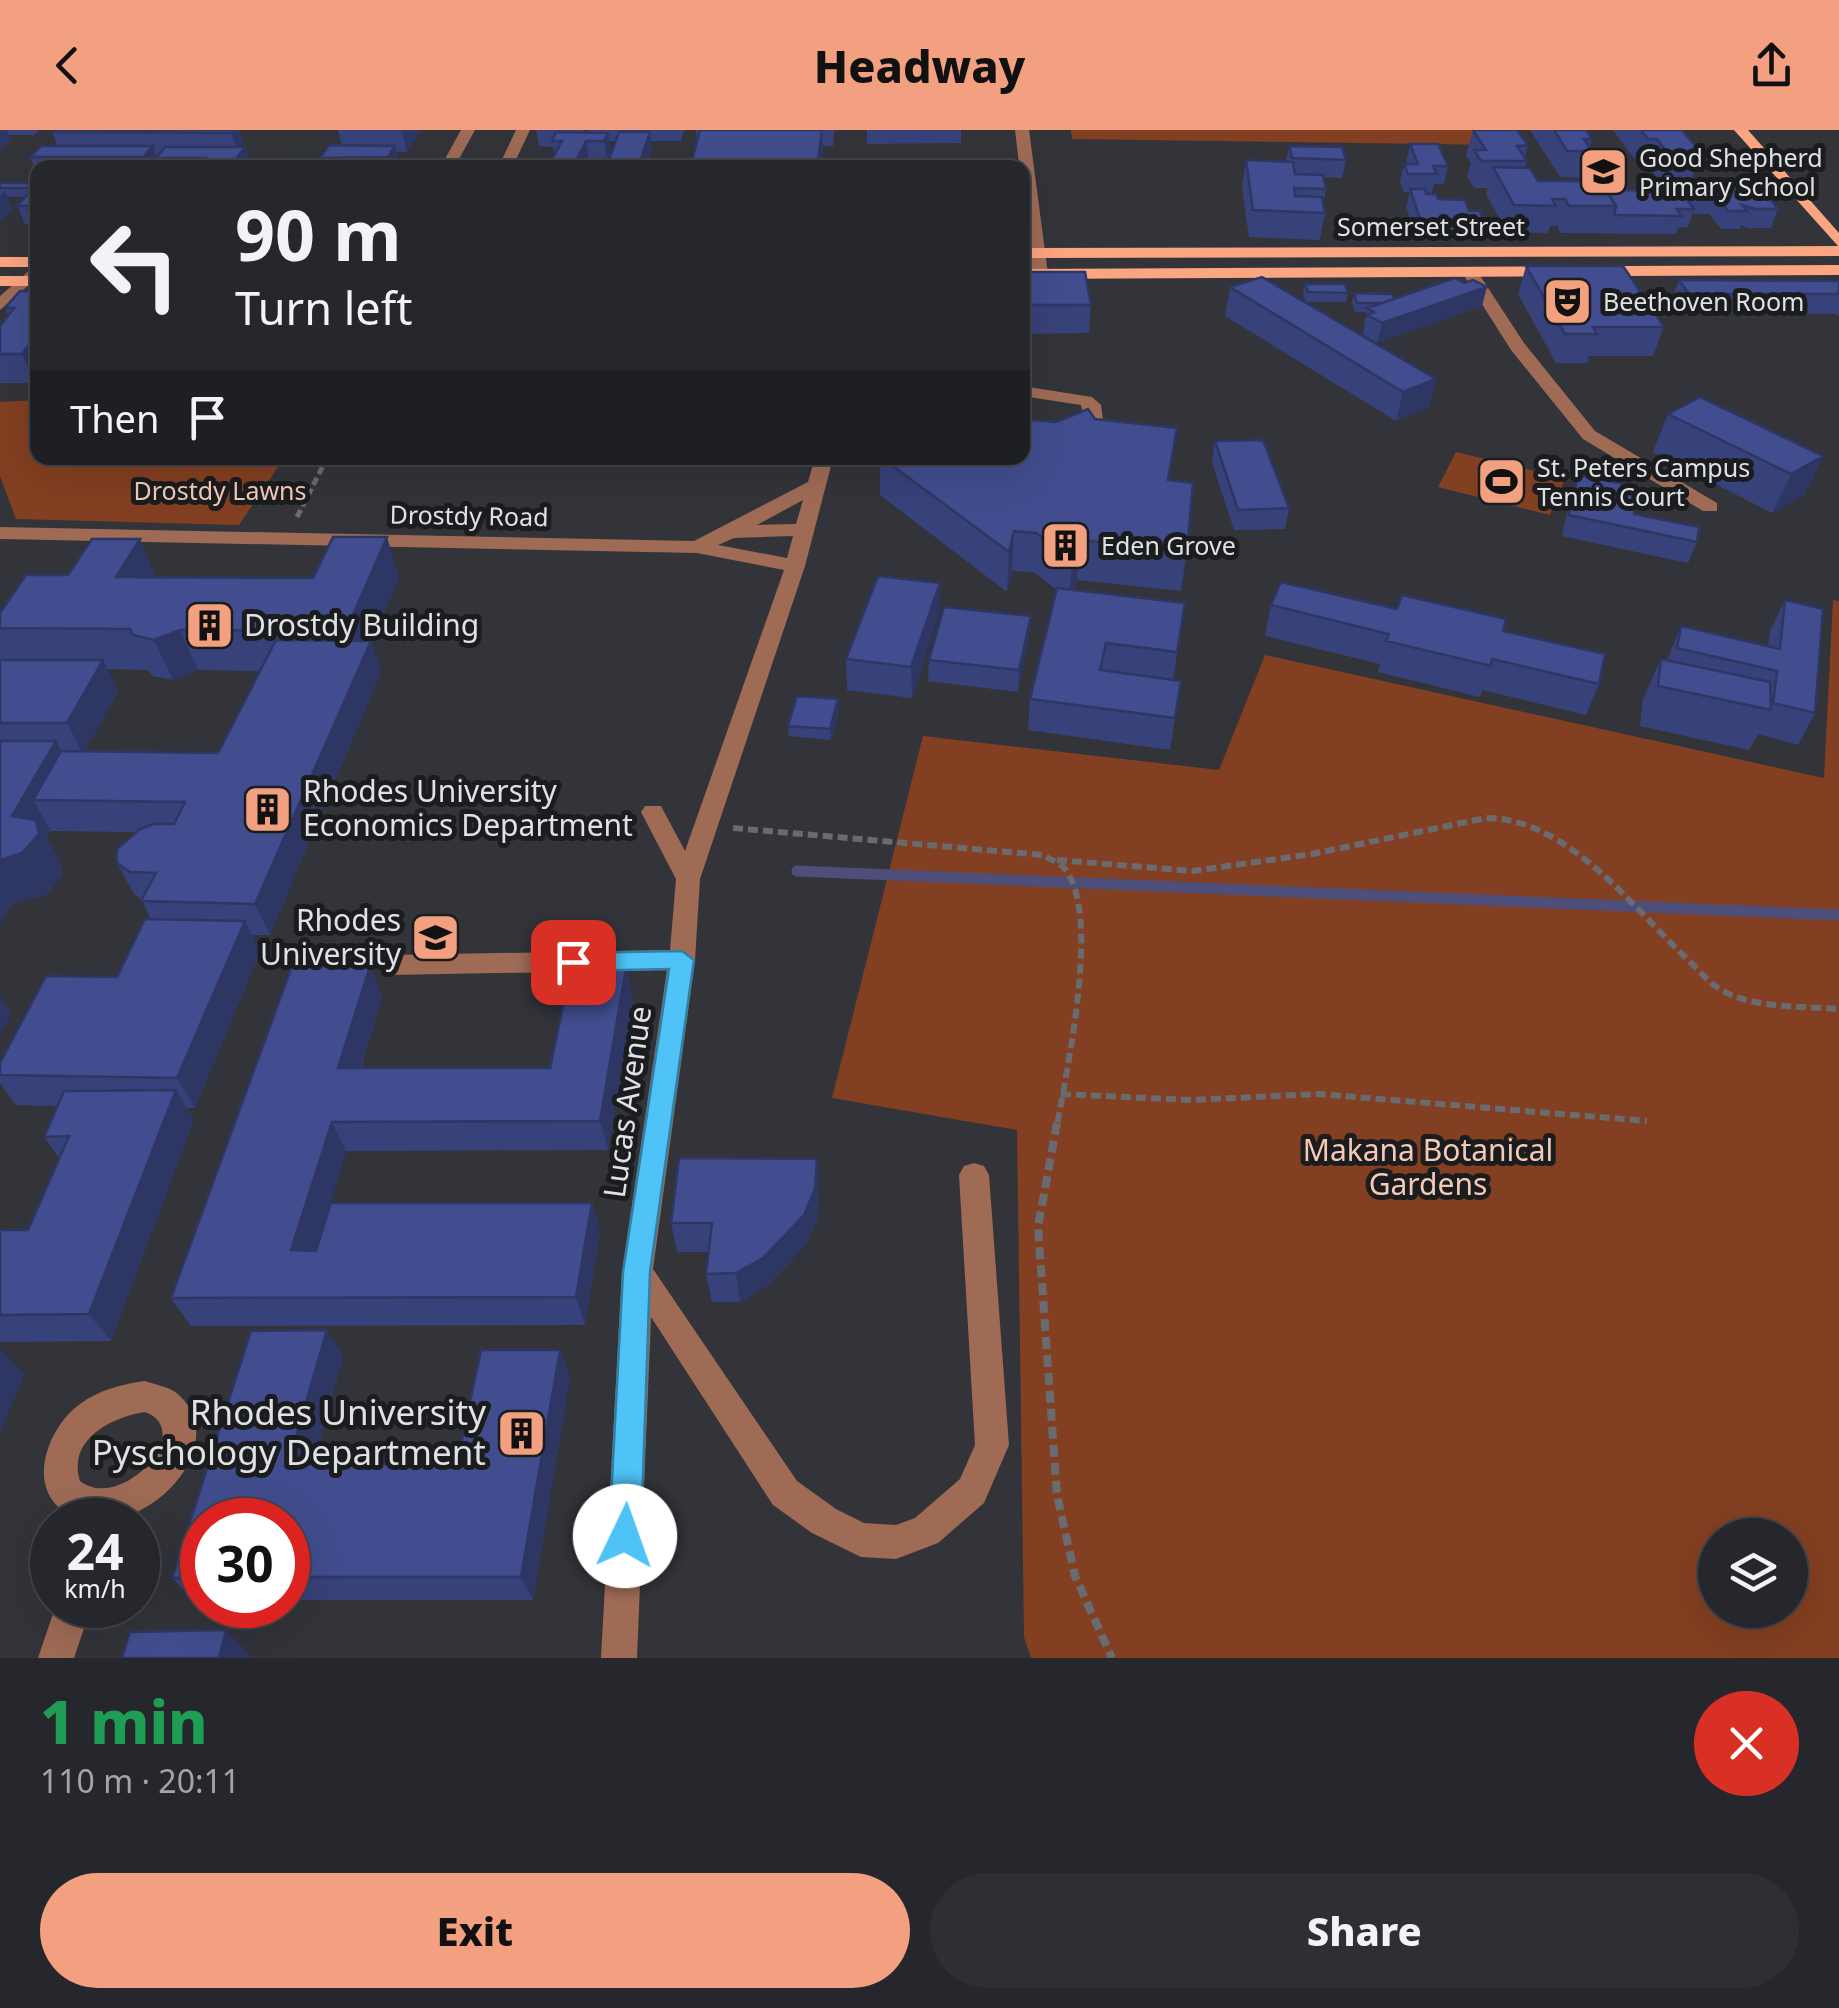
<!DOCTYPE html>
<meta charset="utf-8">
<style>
:root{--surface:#26272c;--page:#2e2f34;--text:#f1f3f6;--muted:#a4a5a9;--line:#424448;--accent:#f2a07f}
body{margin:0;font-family:"Noto Sans",sans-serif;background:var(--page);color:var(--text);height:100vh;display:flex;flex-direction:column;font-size:38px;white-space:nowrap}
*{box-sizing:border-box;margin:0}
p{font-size:32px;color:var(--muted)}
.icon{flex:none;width:55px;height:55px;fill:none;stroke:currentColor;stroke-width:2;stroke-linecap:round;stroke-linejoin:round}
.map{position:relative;height:1528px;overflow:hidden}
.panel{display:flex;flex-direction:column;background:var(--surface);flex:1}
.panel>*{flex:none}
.banner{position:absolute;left:30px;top:30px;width:1000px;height:305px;border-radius:20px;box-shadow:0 10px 40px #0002,0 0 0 2px var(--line);background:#26272c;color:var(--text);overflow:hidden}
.buttons{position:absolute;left:1698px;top:1388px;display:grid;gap:20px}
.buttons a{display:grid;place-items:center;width:110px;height:110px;border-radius:50%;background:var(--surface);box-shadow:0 10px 40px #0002,0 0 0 2px var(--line);font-size:50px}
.speed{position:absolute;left:30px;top:1368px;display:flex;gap:20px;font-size:50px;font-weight:700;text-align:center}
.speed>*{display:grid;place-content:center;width:130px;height:130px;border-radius:50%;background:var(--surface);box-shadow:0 10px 40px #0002,0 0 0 2px var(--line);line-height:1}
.speed small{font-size:25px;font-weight:400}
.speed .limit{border:15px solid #d22;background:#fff;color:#111}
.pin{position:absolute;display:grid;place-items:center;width:85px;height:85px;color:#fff;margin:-42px;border-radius:20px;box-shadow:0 5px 15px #0006}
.me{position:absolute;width:110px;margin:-55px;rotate:3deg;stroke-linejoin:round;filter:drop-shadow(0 0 8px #0008)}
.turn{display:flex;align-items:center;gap:35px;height:210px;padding:0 40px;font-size:45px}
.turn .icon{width:130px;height:130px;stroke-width:2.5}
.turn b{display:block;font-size:70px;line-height:85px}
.then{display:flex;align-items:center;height:95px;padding:0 40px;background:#0003;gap:20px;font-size:38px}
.round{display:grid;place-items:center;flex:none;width:105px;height:105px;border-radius:52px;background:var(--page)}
.overview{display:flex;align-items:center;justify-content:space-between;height:170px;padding:0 40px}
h1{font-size:60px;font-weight:800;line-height:75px;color:#1e9e55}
.button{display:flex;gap:20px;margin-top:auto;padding:20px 40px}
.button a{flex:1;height:115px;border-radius:60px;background:var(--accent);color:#111;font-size:40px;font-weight:800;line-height:115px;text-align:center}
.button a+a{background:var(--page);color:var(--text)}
header{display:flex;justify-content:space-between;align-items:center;height:130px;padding:0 40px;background:var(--accent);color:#111;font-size:45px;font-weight:800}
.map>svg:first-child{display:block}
.green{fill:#833f21;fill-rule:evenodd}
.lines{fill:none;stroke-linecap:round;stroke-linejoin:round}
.stream{stroke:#4d4e7a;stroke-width:11}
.path-far2{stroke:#696b70;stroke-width:5;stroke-dasharray:8 4;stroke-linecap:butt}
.path-far1{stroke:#696b70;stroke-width:6;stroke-dasharray:10 5;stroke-linecap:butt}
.path{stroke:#696b70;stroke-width:8;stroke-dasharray:12 6;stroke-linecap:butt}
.minor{fill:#9f6b55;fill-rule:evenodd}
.major{fill:#fca581;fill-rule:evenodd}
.wall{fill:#38427a;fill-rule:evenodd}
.shaded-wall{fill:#2e3663}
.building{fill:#414d8e;stroke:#2e3663;stroke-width:2.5}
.route{fill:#4fc3f7;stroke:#337fa1;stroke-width:2.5}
.labels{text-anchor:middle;stroke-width:10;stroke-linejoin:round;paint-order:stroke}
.far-poi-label{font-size:25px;fill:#dfe1e5;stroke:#1b1c1e;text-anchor:start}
.far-street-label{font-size:25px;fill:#dfe1e5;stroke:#1b1c1e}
.far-park-label{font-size:25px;fill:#f4c9b7;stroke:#1b1c1e}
.poi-label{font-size:30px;fill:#dfe1e5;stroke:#1b1c1e;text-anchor:start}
.street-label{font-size:30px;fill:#dfe1e5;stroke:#1b1c1e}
.park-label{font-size:30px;fill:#f4c9b7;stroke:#1b1c1e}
.near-poi-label{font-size:35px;fill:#dfe1e5;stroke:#1b1c1e;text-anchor:end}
</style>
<header><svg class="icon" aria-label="back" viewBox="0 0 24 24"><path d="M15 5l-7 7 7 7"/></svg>Headway<svg class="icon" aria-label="share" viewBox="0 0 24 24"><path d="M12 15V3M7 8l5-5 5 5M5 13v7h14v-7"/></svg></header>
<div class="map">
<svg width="1839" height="1528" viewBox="0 0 1839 1528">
<rect width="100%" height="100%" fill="#32343a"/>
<path class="green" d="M1071,0H1497L1505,15L1072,9Z
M37,270L38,328H284L239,395L16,389L0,346V272Z
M1456,322L1565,348L1550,385L1438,357Z
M1833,470L1839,471V1528H1031L1024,1507L1017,1000L832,968L923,606L1219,640L1265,525L1824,648ZM1790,1405V1480H1715V1405Z"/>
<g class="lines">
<path class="stream" d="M797,741L1839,785"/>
<path class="path-far2" d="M297,387L327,328"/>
<path class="path-far1" d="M733,698L1043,725C1049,729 1058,732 1063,737C1103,779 1066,942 1057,996
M1057,730L1193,741L1312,724L1486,688C1566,688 1630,774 1684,826C1695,836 1706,850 1718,858C1750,879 1802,876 1839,879
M1061,964L1191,970L1319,964L1647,991"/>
<path class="path" d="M1057,993L1038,1097L1057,1365L1075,1446L1112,1528"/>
<path class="minor" d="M461,0H475L454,38H440Z
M516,0H530L512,38H498Z
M1015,0H1029L1048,144L1040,149L1032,144Z
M38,133V147L0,180V166Z
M1463,138H1475L1524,213L1595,301L1717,373V381H1703L1583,309L1511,220L1461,141Z
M1022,256L1092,267L1101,275L1104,298C1083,322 1051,315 1022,311V300L1071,304L1086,297L1081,275L1022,266Z
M815,328H833L805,436L700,749L695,830L653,1139L797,1351L836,1379L864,1393L896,1395L915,1388L960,1349L975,1315L959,1045L964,1036L974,1033L984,1036L989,1045L1009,1315L984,1373L938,1413L896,1429L861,1427L812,1403L773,1375L651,1187L637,1528H601L622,1142L667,840L391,845L382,842L378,835L382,828L391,825L670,820L676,749L641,682L645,676H661L685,721L784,440L697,423L0,409V397L694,411L808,352ZM803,370L796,394L757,395ZM793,406L787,428L718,415L734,408Z
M145,1251C156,1255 172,1257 180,1266C239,1325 123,1426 62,1380C26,1353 50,1295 80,1274C99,1260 122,1254 145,1251ZM145,1282C197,1301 121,1383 80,1351C67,1310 111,1287 145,1282Z
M56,1475H92L74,1528H38Z"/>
<path class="major" d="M1734,0H1748L1839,103V126L1022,128V118L1838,116Z
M0,127H38V137H0Z
M1839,135V145L1022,149V139Z
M0,146H38V156H0Z"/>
</g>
<path class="wall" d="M0,0H39L34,5H9L12,10L0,21Z
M54,0H239L251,34L248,38H159L158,35L156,38H38L37,45L30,27L58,16L52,2Z
M338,0H420L407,22H397L400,34L397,38H280L320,28L342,15Z
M536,0H684L681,11H651L652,20L615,11H609L611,21L607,29H589L584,38H552L551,31L554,25L553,17L539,16Z
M696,0H834L833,16H823V38L697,12Z
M867,0H961V13L867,14Z
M1473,0L1528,15L1525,27L1527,31L1525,38L1538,51L1689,72L1694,57L1757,69L1778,79L1771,98H1747L1741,95L1740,99H1721L1709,84H1694L1693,82L1688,97H1678L1676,104L1560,103L1557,96H1550L1548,103L1507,102L1486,64L1488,58H1474L1467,46L1471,33L1466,26Z
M1530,0H1586L1592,9L1590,17L1592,21L1584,48L1560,47Z
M1613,0H1682L1701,23L1691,50L1658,49L1648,35H1639Z
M1410,14L1448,36L1444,54H1434L1432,63L1426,62L1438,69L1469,81L1483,91L1478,109L1417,110L1406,77L1410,62H1404L1400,52L1404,34H1406Z
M1289,16L1346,30L1342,48L1323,47L1326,59L1323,73L1325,83L1320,110L1249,107L1242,57L1246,30L1286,32Z
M0,53H31L34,60H38V97L35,94H25L17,76L25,67H7L12,79L0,91Z
M1526,136L1664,197L1653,226H1589L1587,233H1556L1518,164Z
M1022,142L1091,175L1089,203L1022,204Z
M1679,150L1839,151V186L1836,184L1682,183L1672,169Z
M1305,154L1348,163L1346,172H1306L1303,164Z
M1230,157L1436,249L1429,278L1396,291L1225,186Z
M38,161V249L35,253H0V196L9,186L5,178Z
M1354,163L1394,169L1482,176L1377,213L1363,204L1366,182H1355L1352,173Z
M1668,284L1823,326L1804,365L1772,383L1653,322Z
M1095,289L1169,351L1187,421L1181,461L1077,450L1073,460L1185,473L1173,550L1181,551L1170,620L1028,600L1030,569L1057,460L1034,442L1012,441L1007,462L880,365V336L867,330V328H1022L1056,292Z
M1215,311L1289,378L1285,399L1234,400L1212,332Z
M1578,345L1634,384L1697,412L1688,433L1562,406L1571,365Z
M140,409L156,447H399L372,513L381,542L270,805H252L260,822L195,978H187L194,990L111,1211L0,1212V1100H28L59,1028L44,1007L58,976L16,975L0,953V933L117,847L151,790L142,770L134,764L117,733L136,702L51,701L47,708L60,731L63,745L47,764L11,775L0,793V481ZM107,539L148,540L152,546L173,550L198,540L260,541L218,623L85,621L118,561Z
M940,453L939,484L912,568L847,560L846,529Z
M1785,470L1815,583L1798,615L1758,604L1749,620L1640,596L1643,569L1661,529L1667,530L1681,496L1768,516L1770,501Z
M1271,475L1397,479L1599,554L1586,585L1482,560L1480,567L1378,542L1380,534L1265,506Z
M1031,486L1029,507L1018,562L928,551L929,530Z
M839,580L831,610L789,606L788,596Z
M370,836L382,867L361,938H550L633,869L608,1020L346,1021L316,1121L592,1073L600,1102L585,1195L191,1196L171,1168Z
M817,1029L819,1058L818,1088L807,1114L767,1156L740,1172H712L706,1144L708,1122H677L671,1093Z
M327,1200L343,1227L313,1334H457L481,1220H560L570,1247L533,1470H288V1390H202V1471H194L172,1448L251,1201Z"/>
<path class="shaded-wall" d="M0,0H7L12,10L0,21Z
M230,0H239L251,34L248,38H232L231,36L239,25Z
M402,0H420L407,22Z
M584,0H588L590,11H586L589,29L584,38H577L576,31L586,11Z
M822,0L823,38H817Z
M650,2L652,20L646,38H638Z
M608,3L611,21L607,29L604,11Z
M153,16L158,35L156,38H147L143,27Z
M395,16L400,34L397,38H391L388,27Z
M31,53L35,62L30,67L27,58Z
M5,61L12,79L0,91V65Z
M1487,157L1482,176L1377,213L1382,193Z
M28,216L38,238V249L35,253L22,224Z
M1436,249L1429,278L1396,291L1403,262Z
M1823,326L1804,365L1772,383L1791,344Z
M1014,401L1012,441L1007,462L1009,422Z
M387,407L399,447L372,513L381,542L270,805L255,774L359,539L346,501Z
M140,409L157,449L116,447Z
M1080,410L1077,450L1069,469L1072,429Z
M940,453L939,484L912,568L911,537Z
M1031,486L1029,507L1018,562L1019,540Z
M180,500L198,540L173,550L154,510Z
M103,530L118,561L83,624L67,593Z
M838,569L839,580L831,610L830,599Z
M56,611L78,652L33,670L51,701L47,708L60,731L63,745L47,764L11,775L0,793V730L12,686Z
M245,791L260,822L195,978L177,948Z
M370,836L382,867L351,968L338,938Z
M626,838L633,869L608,1020L600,991Z
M0,866L12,884L0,906Z
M176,960L194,990L111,1211L89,1184Z
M332,992L346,1021L308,1149L291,1120Z
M817,1029L819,1058L818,1088L807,1114L767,1156L740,1172L736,1143Z
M592,1073L600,1102L585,1195L576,1167Z
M327,1200L343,1227L306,1359L288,1334Z
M0,1218L25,1245L0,1302Z
M560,1220L570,1247L533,1470L521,1447Z
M226,1500L253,1528H219Z"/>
<path class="building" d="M54,0H234L232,3L52,2Z
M700,0H822L817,38H690Z
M1473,0H1517L1528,15L1517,16L1527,31H1481L1474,20H1486Z
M1554,0H1586L1592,9H1584L1592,21H1567Z
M1641,0H1682L1701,23H1667L1657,9H1648Z
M556,2L608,3L604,11H586L576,31H551L562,11H552Z
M619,2H650L638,38H606Z
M1410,14H1438L1448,36H1433L1437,44H1408L1404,34H1418Z
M329,15L395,16L388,27L320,28Z
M41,16H153L143,27H30Z
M1289,16L1342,17L1346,30L1292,28Z
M165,17H245L231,36H200L205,28H156Z
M378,28L372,38H280L286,29Z
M1246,30L1293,32L1295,44L1323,45L1326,59L1294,58L1295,66L1322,67L1325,83L1253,80Z
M1493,37L1530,38L1538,51H1601L1616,76H1569L1565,69H1552L1556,76L1514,75Z
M0,53H31L27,58H0Z
M1694,57L1748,58L1757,69H1770L1778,79H1755L1742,75L1747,81H1728L1716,66H1701Z
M1410,59H1425L1426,64H1436L1438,69L1465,70L1469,81H1480L1483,91L1421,92Z
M32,60H38V79H28L31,76H17Z
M1606,60L1681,61L1694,79H1677L1682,86L1614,85L1616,76Z
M1526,136H1623L1664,197H1593L1597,204H1565Z
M1022,142H1085L1091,175H1022Z
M1262,147L1436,249L1403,262L1230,157Z
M1455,148L1464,153L1473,150L1487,157L1382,193L1367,185L1374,182L1367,178Z
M1679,150L1839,151V164H1689Z
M1305,154H1345L1348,163L1308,162Z
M20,161H38V216H28L22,224H0V196L14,178H5Z
M1354,163L1392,164L1394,169L1382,173H1357Z
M1700,267L1823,326L1791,344L1668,284Z
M1088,279L1095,289L1177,298L1168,350L1193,353L1187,421L1080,410L1072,429L1036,403L1014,401L1009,422L882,328H1022V289L1056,292Z
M1263,310L1289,378L1238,380L1215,311Z
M1578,345L1639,357L1634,384L1699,397L1697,412L1569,385Z
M333,407H387L346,501L180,500L154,510L133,505L130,499L0,498V483L26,445H68L92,409H140L116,447L313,448Z
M878,446L940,453L911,537L846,529Z
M1281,452L1397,479L1402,465L1506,489L1503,501L1605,524L1599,554L1492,529L1491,536L1386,511L1389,504L1271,475Z
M1057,458L1185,473L1177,522L1106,513L1100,540L1181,551L1175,588L1030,569Z
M1785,470L1823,479L1815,583L1773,573L1777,541L1677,518L1681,496L1780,519Z
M944,477L1031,486L1019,540L929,530Z
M276,510L371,511L255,774L141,771L156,743L130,742L117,733V719L140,699L154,694H174L185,672L33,670L61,621L218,623Z
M1661,529L1770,552L1771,580L1658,556Z
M0,530H103L67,593H0Z
M797,566L838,569L830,599L788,596Z
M0,611H56L12,686L36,690L39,704L22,723L0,730Z
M145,789L245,791L177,948L0,945V933L46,846L117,847Z
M292,836H370L338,938H550L571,838H626L600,991L332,992L291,1120L316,1121L331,1073H592L576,1167L171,1168Z
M176,960L89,1184L0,1185V1100H28L69,1006L44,1007L64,961Z
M679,1028L817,1029L815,1059L804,1085L763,1128L736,1143L706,1144L712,1093H671Z
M327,1200L288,1334H457L481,1220H560L521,1447H288V1390H202V1448H172L251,1201Z
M226,1500L219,1528H122L130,1502Z"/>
<path class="route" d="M682,821L694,830L650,1142L641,1406L636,1417L625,1422L614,1417L609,1406L623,1142L669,839L573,841L561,832L573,823Z"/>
<defs>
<symbol id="school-square" viewBox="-11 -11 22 22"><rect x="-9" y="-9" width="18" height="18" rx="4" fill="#f2a07f" stroke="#1b1c1e"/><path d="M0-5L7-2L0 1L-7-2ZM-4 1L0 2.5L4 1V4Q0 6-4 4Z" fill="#111"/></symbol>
<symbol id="theatre-square" viewBox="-11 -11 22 22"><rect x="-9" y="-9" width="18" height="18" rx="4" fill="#f2a07f" stroke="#1b1c1e"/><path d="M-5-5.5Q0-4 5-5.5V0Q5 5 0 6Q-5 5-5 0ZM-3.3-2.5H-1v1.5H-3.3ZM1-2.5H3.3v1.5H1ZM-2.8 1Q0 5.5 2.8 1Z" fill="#111"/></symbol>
<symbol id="stadium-square" viewBox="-11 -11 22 22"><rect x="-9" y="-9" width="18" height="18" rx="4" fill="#f2a07f" stroke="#1b1c1e"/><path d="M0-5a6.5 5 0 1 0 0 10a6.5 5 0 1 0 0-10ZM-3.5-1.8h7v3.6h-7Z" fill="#111"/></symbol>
<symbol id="building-square" viewBox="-11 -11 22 22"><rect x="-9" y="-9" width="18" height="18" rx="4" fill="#f2a07f" stroke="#1b1c1e"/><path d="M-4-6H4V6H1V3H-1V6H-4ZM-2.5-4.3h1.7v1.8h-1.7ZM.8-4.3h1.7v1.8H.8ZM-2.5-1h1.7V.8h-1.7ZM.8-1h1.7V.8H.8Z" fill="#111"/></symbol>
<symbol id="university-square" viewBox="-11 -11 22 22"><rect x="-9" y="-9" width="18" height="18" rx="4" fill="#f2a07f" stroke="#1b1c1e"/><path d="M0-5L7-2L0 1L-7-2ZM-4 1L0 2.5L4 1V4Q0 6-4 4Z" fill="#111"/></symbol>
</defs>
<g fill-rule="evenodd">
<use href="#school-square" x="1576" y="14" width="55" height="55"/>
<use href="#theatre-square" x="1540" y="144" width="55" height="55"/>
<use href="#stadium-square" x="1474" y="324" width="55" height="55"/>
<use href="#building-square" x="1038" y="388" width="55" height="55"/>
<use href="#building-square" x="182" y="468" width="55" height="55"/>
<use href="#building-square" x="240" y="652" width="55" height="55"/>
<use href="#university-square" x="408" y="780" width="55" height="55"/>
<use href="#building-square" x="494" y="1276" width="55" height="55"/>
</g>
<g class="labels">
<g class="far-poi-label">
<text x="1639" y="37">Good Shepherd<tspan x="1639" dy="29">Primary School</tspan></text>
<text x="1603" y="181">Beethoven Room</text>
<text x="1537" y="347">St. Peters Campus<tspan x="1537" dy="29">Tennis Court</tspan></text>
<text x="1101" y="425">Eden Grove</text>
</g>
<g class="far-street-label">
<text x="1431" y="106">Somerset Street</text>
<text transform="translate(469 386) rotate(1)" y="9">Drostdy Road</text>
</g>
<g class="far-park-label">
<text x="220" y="370">Drostdy Lawns</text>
</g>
<g class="poi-label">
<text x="244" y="506">Drostdy Building</text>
<text x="303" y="672">Rhodes University<tspan x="303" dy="34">Economics Department</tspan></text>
<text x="401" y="801" text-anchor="end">Rhodes<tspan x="401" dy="34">University</tspan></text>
</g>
<g class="street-label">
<text transform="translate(628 972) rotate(-82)" y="10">Lucas Avenue</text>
</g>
<g class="park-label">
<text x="1428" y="1031">Makana Botanical<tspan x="1428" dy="34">Gardens</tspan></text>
</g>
<g class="near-poi-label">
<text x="486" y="1295">Rhodes University<tspan x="486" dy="40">Pyschology Department</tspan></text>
</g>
</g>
</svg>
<div class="buttons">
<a><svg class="icon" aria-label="layers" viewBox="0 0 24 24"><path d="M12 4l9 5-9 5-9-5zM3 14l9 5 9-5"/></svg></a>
</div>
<div class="speed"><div>24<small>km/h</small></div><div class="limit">30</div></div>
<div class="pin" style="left:573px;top:832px;background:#d93025"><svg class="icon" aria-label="arrive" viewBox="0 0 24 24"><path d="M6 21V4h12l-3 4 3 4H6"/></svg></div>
<svg class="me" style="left:625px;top:1406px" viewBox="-20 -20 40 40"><circle r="19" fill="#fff"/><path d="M0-13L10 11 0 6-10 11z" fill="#4fc3f7"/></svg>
<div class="banner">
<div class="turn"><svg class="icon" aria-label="left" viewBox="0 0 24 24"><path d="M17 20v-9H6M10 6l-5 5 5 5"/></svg><div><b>90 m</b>Turn left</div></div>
<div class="then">Then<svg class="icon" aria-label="arrive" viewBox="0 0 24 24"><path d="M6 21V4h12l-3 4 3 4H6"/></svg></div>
</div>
</div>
<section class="panel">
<div class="overview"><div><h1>1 min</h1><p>110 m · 20:11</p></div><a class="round" style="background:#d93025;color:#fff"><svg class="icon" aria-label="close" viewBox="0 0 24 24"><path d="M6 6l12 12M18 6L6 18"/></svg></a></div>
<div class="button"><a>Exit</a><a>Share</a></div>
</section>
